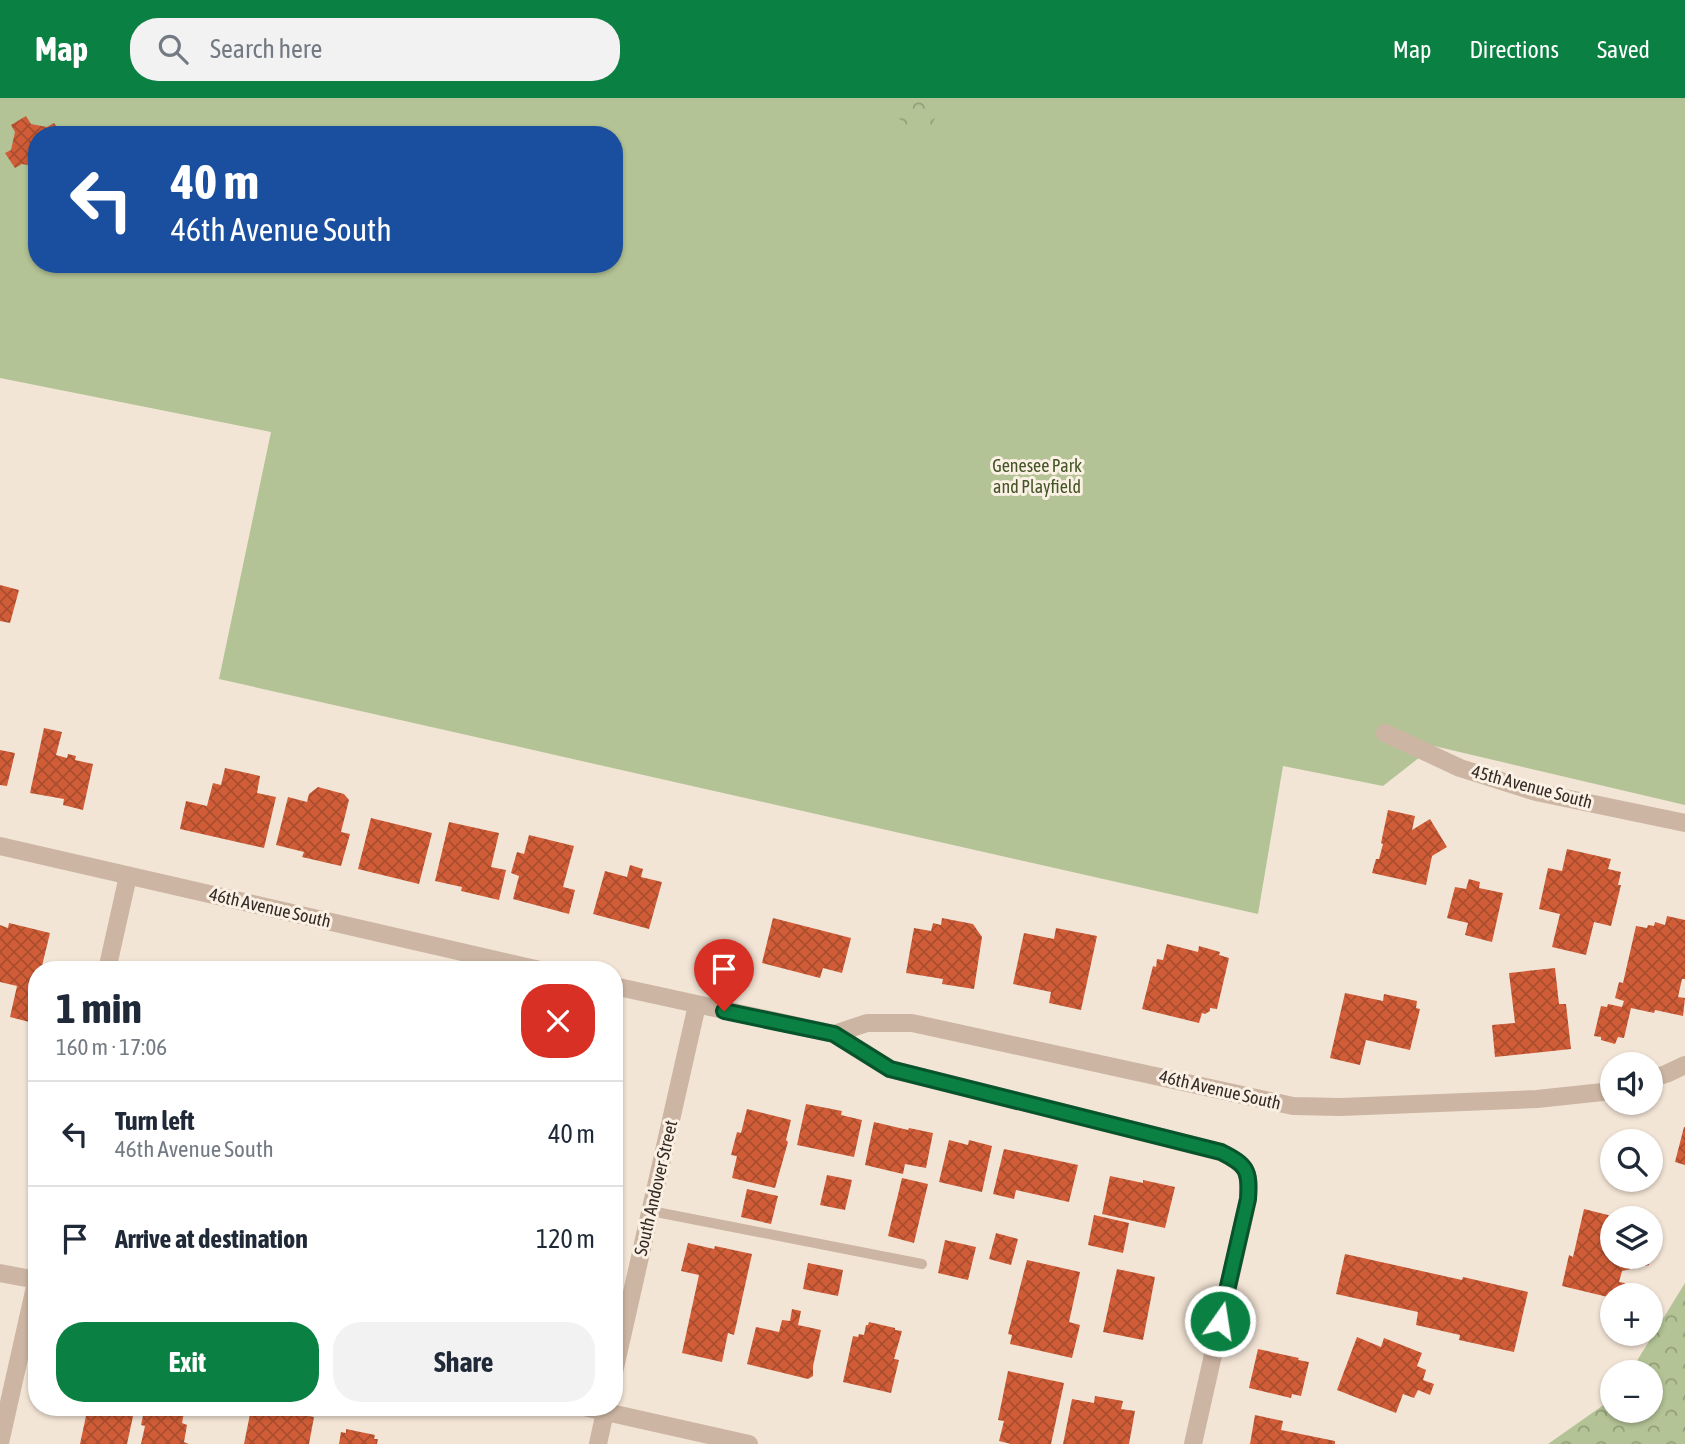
<!DOCTYPE html>
<meta charset="utf-8">
<style>
:root{--surface:#fff;--page:#f2f2f3;--text:#1f2937;--muted:#747a83;--line:#e0e1e3;--accent:#0b8043}
body{margin:0;font-family:"Asap Condensed",sans-serif;background:var(--page);color:var(--text);height:100vh;display:flex;flex-direction:column;font-size:26px;white-space:nowrap}
*{box-sizing:border-box;margin:0}
p{font-size:23px;color:var(--muted)}
.icon{flex:none;width:38px;height:38px;fill:none;stroke:currentColor;stroke-width:2;stroke-linecap:round;stroke-linejoin:round}
.map{position:relative;flex:1;overflow:hidden}
.details{position:absolute;left:28px;top:863px;width:595px;height:455px;display:flex;flex-direction:column;background:var(--surface);border-radius:28px;box-shadow:0 2px 5px #0004}
.details>*{flex:none}
.guide{position:absolute;left:28px;top:28px;width:595px;height:147px;border-radius:28px;box-shadow:0 2px 5px #0004;background:#1a4fa0;color:#fff;overflow:hidden}
.fabs{position:absolute;left:1600px;top:954px;display:grid;gap:14px}
.fabs a{display:grid;place-items:center;width:63px;height:63px;border-radius:50%;background:var(--surface);box-shadow:0 2px 5px #0004;font-size:35px}
.pin{position:absolute;display:grid;place-items:center;width:60px;height:60px;color:#fff;margin:-72px -30px;border-radius:50% 50% 50% 0;rotate:-45deg;box-shadow:0 0 7px #0007}
.pin .icon{rotate:45deg}
.me{position:absolute;width:77px;margin:-38px;rotate:13deg;stroke-linejoin:round;filter:drop-shadow(0 0 5px #0008)}
.turn{display:flex;align-items:center;gap:24px;height:147px;padding:0 28px;font-size:32px}
.turn .icon{width:91px;height:91px;stroke-width:2.5}
.turn b{display:block;font-size:49px;line-height:60px}
.round{display:grid;place-items:center;flex:none;width:74px;height:74px;border-radius:28px;background:var(--page)}
.headline{display:flex;align-items:center;justify-content:space-between;height:119px;padding:0 28px}
h1{font-size:42px;font-weight:700;line-height:52px}
.primary-button{display:flex;gap:14px;margin-top:auto;padding:14px 28px}
.primary-button a{flex:1;height:80px;border-radius:28px;background:var(--accent);color:#fff;font-size:28px;font-weight:700;line-height:80px;text-align:center}
.primary-button a+a{background:var(--page);color:var(--text)}
ul{padding:0;list-style:none}
li{display:flex;align-items:center;gap:21px;height:105px;padding:0 28px;border-top:2px solid var(--line)}
li div{flex:1}
li b{display:block;font-size:26px}
li em{font-style:normal}
header{display:flex;align-items:center;gap:42px;box-sizing:border-box;height:98px;padding:0 35px;background:var(--accent);color:#fff}
header strong{font-size:33px}
nav{display:flex;gap:38px;margin-inline-start:auto;font-size:24px}
.search{width:490px;height:63px;background:var(--page);display:flex;align-items:center;gap:18px;box-sizing:border-box;padding:0 24px;border-radius:28px;color:var(--muted);font-size:26px}
.map>svg:first-child{display:block}
.green{fill:#b3c395;fill-rule:evenodd}
.forest{fill:url(#forest-crowns)}
.building{fill:url(#building-cross-hatch)}
.lines{fill:none;stroke-linecap:round;stroke-linejoin:round}
.lane{stroke:#ccb5a2;stroke-width:10}
.street{stroke:#ccb5a2;stroke-width:18}
.route-casing{stroke:#07532c;stroke-width:18}
.route{stroke:#0b8043;stroke-width:12}
.labels{text-anchor:middle;stroke-width:6;stroke-linejoin:round;paint-order:stroke}
.park-label{font-size:18px;fill:#445527;stroke:#faf0e3}
.street-label{font-size:18px;fill:#352a25;stroke:#faf0e3}
</style>
<header>
<strong>Map</strong>
<div class="search"><svg class="icon" aria-label="search" viewBox="0 0 24 24"><circle cx="10" cy="10" r="6"/><path d="M15 15l6 6"/></svg>Search here</div>
<nav><a>Map</a><a>Directions</a><a>Saved</a></nav>
</header>
<div class="map">
<svg width="1685" height="1346" viewBox="0 0 1685 1346">
<defs>
<pattern id="forest-crowns" width="20" height="18" patternUnits="userSpaceOnUse" patternTransform="scale(1.75)"><rect width="20" height="18" fill="#b3c395"/><path d="M2 6a3 3 0 1 1 6 0M12 15a3 3 0 1 1 6 0" fill="none" stroke="#929f79"/></pattern>
<pattern id="building-cross-hatch" width="8" height="8" patternUnits="userSpaceOnUse" patternTransform="scale(1.75)"><rect width="8" height="8" fill="#d05d37"/><path d="M0 0l8 8M0 8l8-8" fill="none" stroke="#aa4d2e"/></pattern>
</defs>
<rect width="100%" height="100%" fill="#f3e5d6"/>
<path class="green" d="M0,0H1685V707L1434,648L1383,688L1283,668L1258,816L219,581L271,334L0,280ZM37,37H614V166H37Z"/>
<path class="forest" d="M892,0H941L932,29L911,31L896,18Z
M1685,1185V1346H1548L1612,1301V1312H1650V1274H1630Z"/>
<path class="building" d="M26,18L31,26L47,29L54,25L62,37H37V69L22,66L15,70L5,55L11,52L15,34L11,27Z
M0,487L19,492L10,525L0,523Z
M44,630L62,634L56,657L67,660L68,656L76,658L75,662L93,666L83,712L63,707L64,701L30,695Z
M0,652L15,655L7,688L0,687Z
M225,670L260,678L257,695L276,699L264,750L180,731L186,703L207,708L213,685L221,687Z
M318,689L344,696L349,702L341,734L350,736L341,768L302,759L304,754L276,747L288,699L307,704L309,696Z
M1388,712L1415,718L1412,732L1430,721L1447,749L1432,758L1426,787L1372,775L1376,761H1379L1383,746L1381,745Z
M371,720L432,735L419,786L358,771Z
M449,724L499,735L491,769L506,772L499,802L461,793L462,789L435,783Z
M529,737L574,748L563,789L575,792L569,816L513,801L519,778L511,775L517,754L524,756Z
M1567,751L1611,761L1608,771L1621,774L1618,787H1621L1611,828L1594,824L1586,857L1552,849L1560,816L1539,811L1548,770L1562,773Z
M630,767L643,771L641,779L662,784L649,831L593,816L605,773L627,779Z
M1469,781L1480,784L1479,790L1503,795L1492,844L1465,837L1468,825L1447,820L1455,789L1466,791Z
M1667,818L1685,822V881H1682L1678,899L1685,900L1683,918L1655,912L1654,915L1631,910L1624,940L1618,939L1615,946L1601,942V939L1594,938L1601,908L1607,909L1608,906L1622,909L1624,903L1615,900L1619,884L1623,885L1636,828L1647,830L1648,827L1654,828L1655,824L1665,827Z
M773,820L851,840L842,875L823,870L820,880L762,865Z
M942,820L973,826L982,839L974,891L942,886L943,881L906,875L914,830L931,833L933,825L941,827Z
M9,825L50,835L41,872H37V926L10,919L17,888L0,884V827L8,830Z
M1056,830L1097,838L1081,912L1049,905L1051,894L1013,886L1024,835L1054,841Z
M1167,846L1198,854L1199,848L1220,854L1219,857L1229,860L1217,911L1210,910V913L1205,916L1202,915L1199,925L1142,911L1153,868L1156,869L1157,861L1163,862Z
M1555,870L1559,906H1566L1571,951L1495,959L1492,927L1515,925L1509,875Z
M1345,895L1383,903L1384,896L1417,903L1416,910L1420,911L1410,952L1366,942L1360,967L1330,960Z
M806,1006L842,1013L841,1017L862,1022L854,1059L797,1047Z
M747,1011L791,1022L786,1042L788,1044L775,1090L732,1080L737,1058L731,1057L737,1034L741,1035Z
M874,1024L908,1032L909,1030L933,1035L926,1070L905,1066L903,1076L865,1067Z
M1684,1029H1685V1067L1675,1064Z
M949,1042L968,1047L969,1042L992,1048L982,1094L939,1084Z
M1004,1051L1078,1067L1069,1104L1016,1092L1014,1101L993,1096Z
M827,1077L852,1082L845,1112L820,1107Z
M1110,1078L1143,1085V1082L1175,1089L1165,1130L1102,1116Z
M902,1080L928,1086L914,1145L888,1138Z
M747,1091L778,1098L771,1126L741,1119Z
M1584,1111L1612,1118V1158H1648L1649,1167L1622,1173L1619,1184L1625,1185L1623,1197H1612V1200L1562,1188L1569,1157L1573,1159Z
M1094,1117L1129,1125L1123,1155L1088,1147Z
M996,1135L1018,1141L1011,1167L989,1161Z
M945,1142L976,1149L968,1182L938,1175Z
M688,1145L714,1151L715,1148L752,1156L734,1237L728,1235L722,1264L682,1255L699,1177L681,1173Z
M1345,1156L1462,1182L1463,1179L1528,1194L1514,1254L1459,1242L1460,1237L1416,1227L1418,1214L1336,1196Z
M1027,1162L1080,1174L1069,1224L1080,1227L1072,1260L1010,1246L1012,1237L1008,1236Z
M808,1165L843,1172L838,1198L803,1191Z
M1117,1171L1155,1179L1143,1242L1103,1234Z
M792,1211L801,1213L798,1227L821,1232L813,1268V1278L808,1281L747,1266L756,1229L779,1234L782,1222L790,1223Z
M869,1224L895,1230V1232L902,1233L894,1261L899,1262L891,1295L843,1284L853,1238L858,1239L859,1236L864,1237L866,1227H868Z
M1357,1239L1381,1249L1384,1240L1422,1255L1417,1268L1426,1272L1423,1282L1434,1286L1430,1297L1418,1292L1414,1300L1403,1296L1396,1315L1337,1292Z
M1258,1251L1299,1260L1298,1262L1309,1264L1301,1298L1292,1296L1291,1300L1249,1290Z
M1008,1273L1064,1285L1051,1346H1011L999,1343L1004,1323L998,1322Z
M1095,1298L1123,1303L1121,1311L1135,1313L1129,1346H1063L1072,1301L1094,1305Z
M75,1309H135L127,1346H80L86,1318L74,1315Z
M148,1309H185L182,1325L187,1327L184,1344L189,1346H141L145,1328L141,1327L144,1313L147,1314Z
M251,1311L284,1317L285,1314L314,1319L309,1346H244Z
M1255,1317L1283,1323L1281,1332L1335,1343V1346H1250Z
M346,1331L375,1337L374,1341H378L377,1346H339L341,1334L346,1335Z"/>
<g class="lines">
<path class="lane" d="M651,1113L922,1166"/>
<path class="street" d="M1385,635L1460,670L1536,694L1685,725
M0,748L540,872
M107,872L128,778
M614,888L834,936L890,971L1221,1054C1247,1067 1250,1073 1248,1101L1193,1346
M834,936L867,925H912L1293,1008L1341,1009L1537,1001L1612,993
M1650,981L1666,976L1685,967
M0,1175L37,1182
M614,1274L697,907
M584,1309L749,1346
M0,1345L37,1180
M598,1346L606,1309"/>
</g>
<g class="lines">
<defs>
<path id="route" d="M724,913L834,936L890,971L1221,1054C1247,1067 1250,1072 1248,1101L1220,1223"/>
</defs>
<use href="#route" class="route-casing"/>
<use href="#route" class="route"/>
</g>
<g class="labels">
<g class="park-label">
<text x="1037" y="374">Genesee Park<tspan x="1037" dy="21">and Playfield</tspan></text>
</g>
<g class="street-label">
<text transform="translate(1532 689) rotate(15)" y="6">45th Avenue South</text>
<text transform="translate(270 810) rotate(13)" y="6">46th Avenue South</text>
<text transform="translate(1220 992) rotate(13)" y="6">46th Avenue South</text>
<text transform="translate(656 1090) rotate(-77)" y="6">South Andover Street</text>
</g>
</g>
</svg>
<div class="fabs">
<a><svg class="icon" aria-label="sound" viewBox="0 0 24 24"><path d="M4 9h4l5-4v14l-5-4H4zM17 9q2 3 0 6"/></svg></a>
<a><svg class="icon" aria-label="search" viewBox="0 0 24 24"><circle cx="10" cy="10" r="6"/><path d="M15 15l6 6"/></svg></a>
<a><svg class="icon" aria-label="layers" viewBox="0 0 24 24"><path d="M12 4l9 5-9 5-9-5zM3 14l9 5 9-5"/></svg></a>
<a>+</a>
<a>−</a>
</div>
<div class="pin" style="left:724px;top:913px;background:#d93025"><svg class="icon" aria-label="arrive" viewBox="0 0 24 24"><path d="M6 21V4h12l-3 4 3 4H6"/></svg></div>
<svg class="me" style="left:1220px;top:1223px" viewBox="-20 -20 40 40"><circle r="17" fill="#0b8043" stroke="#fff" stroke-width="3"/><path d="M0-11L8 9 0 5-8 9z" fill="#fff"/></svg>
<div class="guide">
<div class="turn"><svg class="icon" aria-label="left" viewBox="0 0 24 24"><path d="M17 20v-9H6M10 6l-5 5 5 5"/></svg><div><b>40 m</b>46th Avenue South</div></div>
</div>
<section class="details">
<div class="headline"><div><h1>1 min</h1><p>160 m · 17:06</p></div><a class="round" style="background:#d93025;color:#fff"><svg class="icon" aria-label="close" viewBox="0 0 24 24"><path d="M6 6l12 12M18 6L6 18"/></svg></a></div>
<ul>
<li><svg class="icon" aria-label="left" viewBox="0 0 24 24"><path d="M17 20v-9H6M10 6l-5 5 5 5"/></svg><div><b>Turn left</b><p>46th Avenue South</p></div><em>40 m</em></li>
<li><svg class="icon" aria-label="arrive" viewBox="0 0 24 24"><path d="M6 21V4h12l-3 4 3 4H6"/></svg><div><b>Arrive at destination</b></div><em>120 m</em></li>
</ul>
<div class="primary-button"><a>Exit</a><a>Share</a></div>
</section>
</div>
